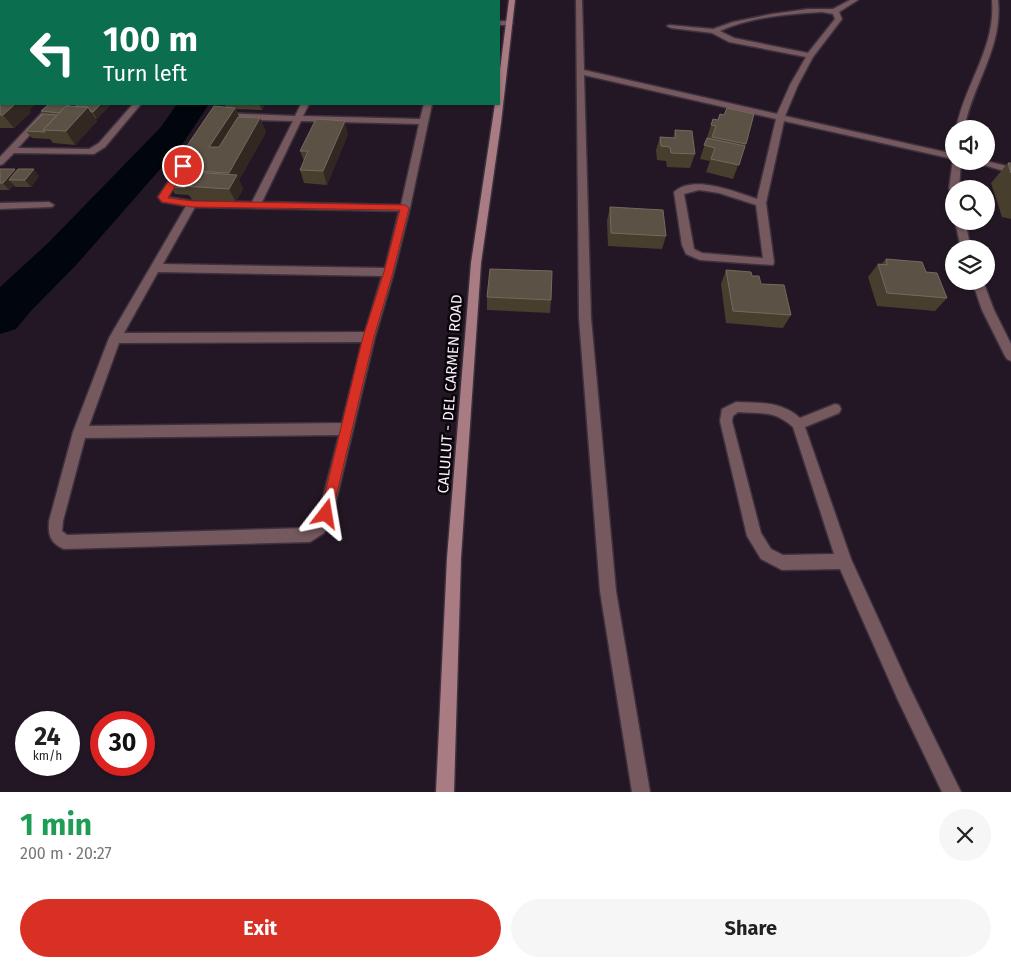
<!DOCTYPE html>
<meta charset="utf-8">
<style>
:root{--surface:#fff;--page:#f6f6f6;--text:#222;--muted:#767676;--accent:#d93025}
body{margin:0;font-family:"Fira Sans",sans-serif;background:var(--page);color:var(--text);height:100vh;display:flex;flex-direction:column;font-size:19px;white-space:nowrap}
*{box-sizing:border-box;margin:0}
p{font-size:16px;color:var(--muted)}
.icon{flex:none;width:28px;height:28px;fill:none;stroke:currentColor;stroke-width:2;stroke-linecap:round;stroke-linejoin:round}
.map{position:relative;height:792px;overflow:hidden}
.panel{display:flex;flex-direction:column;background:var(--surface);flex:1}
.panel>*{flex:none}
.banner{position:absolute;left:0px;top:0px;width:500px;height:105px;box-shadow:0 1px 4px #0004;background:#0b6e4f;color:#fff;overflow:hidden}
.buttons{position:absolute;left:945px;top:120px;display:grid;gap:10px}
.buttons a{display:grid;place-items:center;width:50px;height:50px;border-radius:50%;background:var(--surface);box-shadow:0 1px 4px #0004;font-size:25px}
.speed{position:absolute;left:15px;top:711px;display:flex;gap:10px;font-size:25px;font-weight:700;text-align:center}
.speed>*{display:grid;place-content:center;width:65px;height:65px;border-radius:50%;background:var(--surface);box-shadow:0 1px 4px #0004;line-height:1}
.speed small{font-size:12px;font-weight:400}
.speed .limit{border:8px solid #d22;background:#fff;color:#111}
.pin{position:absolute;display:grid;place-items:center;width:42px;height:42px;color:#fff;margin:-21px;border:2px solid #fff;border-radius:50%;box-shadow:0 1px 5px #0007}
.me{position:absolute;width:55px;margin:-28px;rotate:14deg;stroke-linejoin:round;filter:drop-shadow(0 0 4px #0008)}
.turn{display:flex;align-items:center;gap:18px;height:105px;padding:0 20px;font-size:22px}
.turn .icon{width:65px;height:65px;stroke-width:2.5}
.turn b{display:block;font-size:35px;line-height:42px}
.round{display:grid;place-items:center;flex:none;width:52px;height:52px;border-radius:26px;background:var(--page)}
.summary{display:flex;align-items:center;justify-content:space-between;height:85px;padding:0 20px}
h1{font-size:30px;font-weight:700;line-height:38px;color:#1e9e55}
.cta{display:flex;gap:10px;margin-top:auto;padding:10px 20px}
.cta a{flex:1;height:58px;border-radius:30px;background:var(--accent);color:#fff;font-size:20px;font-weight:700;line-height:58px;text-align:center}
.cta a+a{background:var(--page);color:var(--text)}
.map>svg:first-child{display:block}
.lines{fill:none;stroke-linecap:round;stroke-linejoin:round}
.river{fill:#00060c;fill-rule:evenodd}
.minor-casing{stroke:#3d313e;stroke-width:3}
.secondary-casing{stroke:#3d313e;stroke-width:3}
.minor{fill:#75595e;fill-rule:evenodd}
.secondary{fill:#a97c83;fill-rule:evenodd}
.wall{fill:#483e2e}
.shaded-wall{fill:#322721}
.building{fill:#5b5144;stroke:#746a60}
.route{fill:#d93025;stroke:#8d1f18}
.labels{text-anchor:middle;stroke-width:5;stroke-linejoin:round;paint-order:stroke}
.street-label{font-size:15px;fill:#f8eff9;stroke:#0a050a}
</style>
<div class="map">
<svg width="1011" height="792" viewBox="0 0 1011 792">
<rect width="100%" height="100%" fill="#241725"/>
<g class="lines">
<path class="river" d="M226,0H252V1H226Z
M177,104H209L184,142L78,263L31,311L16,329L0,334V287L48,243L160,128Z"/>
<defs>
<path id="minor" d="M169,0H175V1H169Z
M252,0H258V1H252Z
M576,0H582L584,70L777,114L790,85L806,57L729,42L712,33L671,28L667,26L669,25L713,29L733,22L772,14L808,9H833L850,0H858L839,12L842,19L813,57L798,85L785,116L954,154V161H961L959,189H954V192L949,189L953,159L784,121L766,203L774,262L773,265L700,260L686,254L682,245L674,192C693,174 736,192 757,199L776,119L584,75L591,318L616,591L650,792H632L600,591L579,318ZM822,12L833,14L835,19L808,53L734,38L720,31C750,17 789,14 822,12ZM699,190L719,193L756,205L763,258L702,253L694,249L684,194Z
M992,0H998C1003,48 973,83 964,129H956C965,83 996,48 992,0Z
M499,21H509L513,23L509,25H499Z
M0,52H1V56H0Z
M50,104H58L18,148L89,149L99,143L133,104H141L105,147L94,154L14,153L3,164L0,165V157Z
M301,104H309L303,116L420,119L424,104H432L410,208L394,272L375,337L333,514L324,533L310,542L64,549C50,543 48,535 49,521L73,432L109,338L186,206L162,202L158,197L188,152L191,151L195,154L168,197L192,201L252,202L293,121L223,119L219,116L223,113L295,116ZM301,121L419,124L401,205L262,202ZM195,207L399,211L385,268L163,264ZM158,272L382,276L365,332L124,333ZM362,342L342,423L89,426L119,343ZM339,435L319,513L314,523L307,528L67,535L62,531L63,521L85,438Z
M970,161H986L1011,167V173Z
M49,202L54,205L52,207L0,209V203Z
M955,221H965L971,249H961Z
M972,281H983L994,310L1011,344V361L1007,359L1005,356L982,310Z
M736,402C760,403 781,401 800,418L835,404L839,405L841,409L839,413L805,427L851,559L909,686L961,792H942L897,698L840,569L782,570L761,559L747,536L720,421L722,409ZM738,412C762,414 774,410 793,427L834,554L783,555L771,549L761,533L732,421L733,416Z"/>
<path id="secondary" d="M509,0H515L501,123L481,263L461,558L454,792H436L447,558L471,263L495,104H499V77Z"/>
</defs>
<use href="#minor" class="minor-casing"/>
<use href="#secondary" class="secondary-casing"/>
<use href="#minor" class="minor"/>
<use href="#secondary" class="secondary"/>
</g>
<path class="wall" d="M257,0H347V1H257Z
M0,98L1,104H35L29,110L31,112L14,128H0Z
M101,104H110V105L97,119H95L97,121L75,145L53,143L50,139L32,138L26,131L43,114L41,111Z
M225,104H265L262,110L236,109L239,117L260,118L266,132L239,180L243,189L236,202L192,200L189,195L175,194L171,187L183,169L178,159L226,107Z
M713,119L746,144L733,179L706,172L710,161L700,159Z
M675,130L695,154L690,168L667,167L666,161L657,160L656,150L660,137L673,138Z
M348,134L327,185L304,183L300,170L304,161L300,151Z
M1008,163H1011V219L1002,217L991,183Z
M0,169L16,171L39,176L31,187H15L14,185L9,190H0Z
M610,207L666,236L662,249L608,246L607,221Z
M886,259L926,272L947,298L935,311L877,306L868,277L878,264H881Z
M726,270L752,276L791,315L783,328L726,323L721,284Z
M487,297L551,300L550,313L487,310Z"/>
<path class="shaded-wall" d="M0,0H3V1H1V12H0Z
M59,0H91V1H50Z
M126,0H132L133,1H125Z
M0,27H1V45H0Z
M0,76H1V84H0Z
M15,104H35L29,110L31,112L14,128L3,115Z
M71,104H81L62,113Z
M101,104H110V105L97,119L93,112Z
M259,104H265L262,110Z
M88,107L97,121L75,145L66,131Z
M235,108L241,121L216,160L209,147Z
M260,118L266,132L239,180L243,189L236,202L229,189L233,182L229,173Z
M345,121L348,134L327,185L323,171Z
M15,169L21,176L9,180L14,185L9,190L3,183Z
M34,169L39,176L31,187L25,180Z"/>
<path class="building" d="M10,0H27L26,1H9Z
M31,0H40L39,1H30Z
M110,0H126L125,1H109Z
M309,0H323V1H309Z
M325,0H342V1H324Z
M352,0H369V1H352Z
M369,0H392L391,1H369Z
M400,0H419V1H399Z
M431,0H492V1H431Z
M0,18H1V27H0Z
M0,65H1V76H0Z
M0,98H1V104H15L3,115H0Z
M49,104H71L69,106H66L59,113L41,111Z
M78,104H101L93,112H91L88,107H75Z
M66,106L88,107L66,131L43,130Z
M214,106L235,108L209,147H219L238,117L260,118L229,173L195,171L201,161L178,159Z
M727,108L754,114L746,144L712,137L716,126L711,125L713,119L718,120L720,114L724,115Z
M43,114L57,115L43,130L45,132L26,131Z
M316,119L345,121L323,171L300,170L308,151H300Z
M675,130L692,131L695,154L671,153L670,147L661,146L660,137L676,138Z
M707,138L745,146L739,165L711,159L715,148L704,145Z
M1008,163H1011V173Z
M0,169H15L3,183H0Z
M18,169H34L25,180H9Z
M183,169L195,170V173L193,172L184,186L185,188L171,187Z
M193,172L237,175L229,189L184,186Z
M610,207L663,210L666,236L611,233Z
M886,259L922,262L926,272L937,273L947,298L887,293L878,264L887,265Z
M490,269L552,271L551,300L487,297Z
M726,270L751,272L752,276H759L761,284L784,285L791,315L733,311Z"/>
<path class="route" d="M183,163L187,166L168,198L192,201L405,205L409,208L393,272L374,337L331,518L326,520L321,518L320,514L363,337L384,272L400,210L192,207L162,202L158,197L180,164Z"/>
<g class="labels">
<g class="street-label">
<text transform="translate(450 394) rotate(-86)" y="5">CALULUT - DEL CARMEN ROAD</text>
</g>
</g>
</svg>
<div class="buttons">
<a><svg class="icon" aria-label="sound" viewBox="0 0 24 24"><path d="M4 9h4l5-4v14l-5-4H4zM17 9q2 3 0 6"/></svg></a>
<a><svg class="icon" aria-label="search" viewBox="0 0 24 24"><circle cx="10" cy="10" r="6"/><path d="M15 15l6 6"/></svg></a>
<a><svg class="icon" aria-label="layers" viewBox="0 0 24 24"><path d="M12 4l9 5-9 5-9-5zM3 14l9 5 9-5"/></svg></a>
</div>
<div class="speed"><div>24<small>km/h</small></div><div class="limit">30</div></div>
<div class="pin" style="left:183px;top:166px;background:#d93025"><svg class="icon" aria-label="arrive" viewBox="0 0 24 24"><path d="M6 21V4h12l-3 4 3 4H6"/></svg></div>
<svg class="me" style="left:326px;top:514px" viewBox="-20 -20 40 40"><path d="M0-17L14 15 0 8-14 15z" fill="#d93025" stroke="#fff" stroke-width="4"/></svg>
<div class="banner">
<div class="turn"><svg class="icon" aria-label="left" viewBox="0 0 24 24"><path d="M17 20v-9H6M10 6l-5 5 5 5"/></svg><div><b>100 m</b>Turn left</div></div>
</div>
</div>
<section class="panel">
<div class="summary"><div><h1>1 min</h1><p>200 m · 20:27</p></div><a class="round"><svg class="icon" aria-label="close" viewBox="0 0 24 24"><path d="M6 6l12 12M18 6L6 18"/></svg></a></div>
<div class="cta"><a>Exit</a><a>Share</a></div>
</section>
